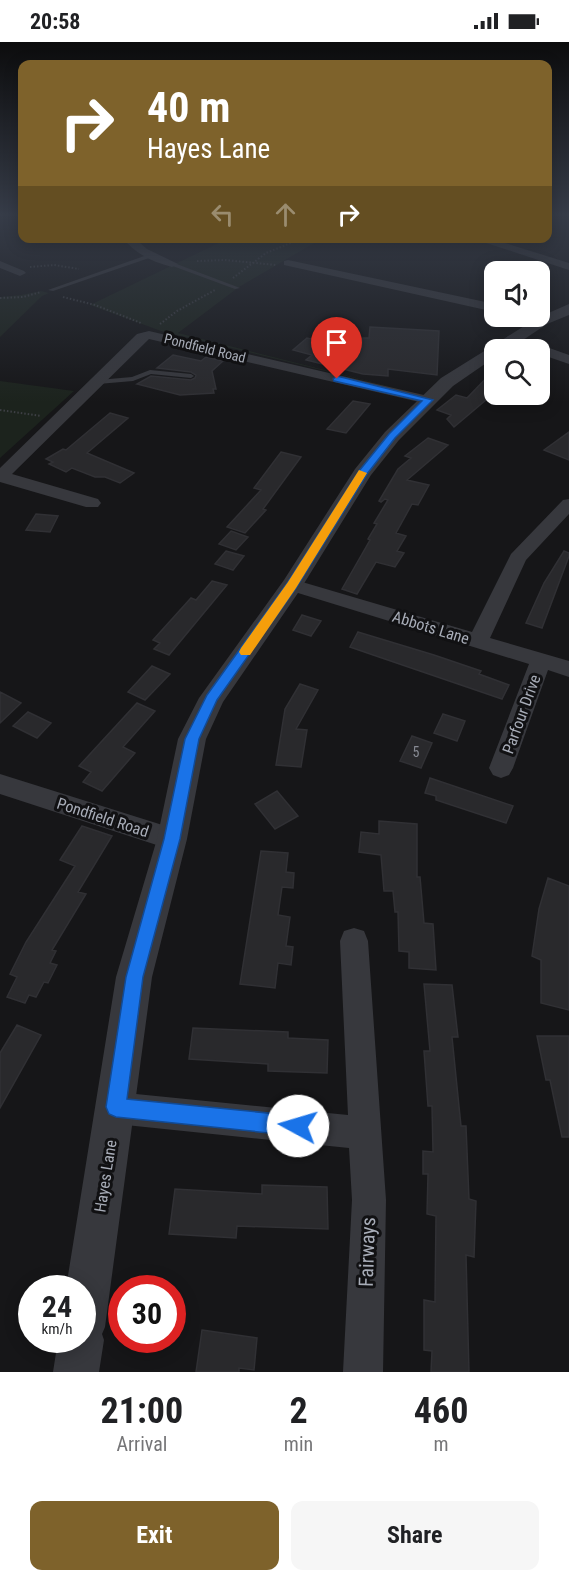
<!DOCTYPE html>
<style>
:root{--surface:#fff;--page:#f6f6f6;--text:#202124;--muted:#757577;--accent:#7e622b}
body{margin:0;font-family:"Roboto Condensed",sans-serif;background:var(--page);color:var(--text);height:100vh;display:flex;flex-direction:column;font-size:22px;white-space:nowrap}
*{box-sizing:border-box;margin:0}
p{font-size:20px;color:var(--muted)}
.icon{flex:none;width:33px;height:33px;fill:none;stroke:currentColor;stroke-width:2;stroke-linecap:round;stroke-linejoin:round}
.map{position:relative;height:1330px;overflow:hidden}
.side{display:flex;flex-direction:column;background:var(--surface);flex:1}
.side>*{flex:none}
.hud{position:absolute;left:18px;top:18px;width:534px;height:183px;border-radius:12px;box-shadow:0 3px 15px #0003;background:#7e622b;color:#fff;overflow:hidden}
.buttons{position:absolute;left:484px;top:219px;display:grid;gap:12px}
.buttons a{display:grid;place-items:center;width:66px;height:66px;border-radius:12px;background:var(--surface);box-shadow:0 3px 15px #0003;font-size:30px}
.speed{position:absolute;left:18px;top:1233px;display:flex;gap:12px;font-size:30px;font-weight:700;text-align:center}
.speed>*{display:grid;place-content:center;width:78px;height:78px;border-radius:50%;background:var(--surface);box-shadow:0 3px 15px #0003;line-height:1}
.speed small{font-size:15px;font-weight:400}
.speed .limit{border:9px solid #d22;background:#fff;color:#111}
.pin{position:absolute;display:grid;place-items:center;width:51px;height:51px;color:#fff;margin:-62px -26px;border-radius:50% 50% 50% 0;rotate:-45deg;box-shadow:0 0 6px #0007}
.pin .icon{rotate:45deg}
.me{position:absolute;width:66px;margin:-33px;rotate:276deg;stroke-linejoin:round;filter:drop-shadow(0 0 4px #0008)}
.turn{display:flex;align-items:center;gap:21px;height:126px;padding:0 30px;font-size:27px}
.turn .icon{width:78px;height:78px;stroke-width:2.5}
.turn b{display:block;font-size:42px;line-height:51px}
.lanes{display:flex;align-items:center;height:57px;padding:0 30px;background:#0003;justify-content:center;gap:30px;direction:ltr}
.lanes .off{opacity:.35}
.eta{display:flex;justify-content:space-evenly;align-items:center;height:102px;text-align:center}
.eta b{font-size:36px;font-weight:700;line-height:42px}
.action{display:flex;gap:12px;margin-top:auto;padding:12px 30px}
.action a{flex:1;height:69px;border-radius:12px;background:var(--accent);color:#fff;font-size:24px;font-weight:700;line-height:69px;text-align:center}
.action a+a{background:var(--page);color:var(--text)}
.status{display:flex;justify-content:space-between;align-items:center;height:42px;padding:0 30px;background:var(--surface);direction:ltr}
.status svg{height:16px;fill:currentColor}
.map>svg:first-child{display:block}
.green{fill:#1c231d}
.building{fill:#29292c;stroke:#303034;stroke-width:1.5}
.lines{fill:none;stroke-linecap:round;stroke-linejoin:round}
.path{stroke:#3d3f44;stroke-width:2;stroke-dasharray:1.5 2;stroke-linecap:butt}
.service{fill:#37383d;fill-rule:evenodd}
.minor{fill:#37383d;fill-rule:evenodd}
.tertiary{fill:#37383d;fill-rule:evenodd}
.route{fill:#1a73e8;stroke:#114b97;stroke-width:1.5}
.slow{fill:#f59e0b}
.labels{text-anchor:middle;stroke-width:6;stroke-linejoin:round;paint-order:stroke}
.far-street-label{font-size:14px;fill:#a8adb8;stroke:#111113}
.number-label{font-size:14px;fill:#888b94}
.street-label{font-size:16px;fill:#a8adb8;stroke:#111113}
.near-street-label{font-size:20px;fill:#a8adb8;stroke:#111113}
</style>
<div class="status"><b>20:58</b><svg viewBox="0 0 49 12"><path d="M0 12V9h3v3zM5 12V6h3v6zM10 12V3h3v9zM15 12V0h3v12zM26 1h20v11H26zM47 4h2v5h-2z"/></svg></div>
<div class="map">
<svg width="569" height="1330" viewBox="0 0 569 1330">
<rect width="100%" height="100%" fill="#161618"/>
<path class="green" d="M227,197H321L239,245L178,291L416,351L161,289L90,263Z
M41,249L49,251L42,254L0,295V255L21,253Z
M0,339L74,349L0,416Z"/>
<path class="building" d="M370,285L439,289L437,333L388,327V334L363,332L306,318L312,313L293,308L307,296L361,308L363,296H369Z
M173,313L201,319L206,315L223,319L212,329L216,347H213L214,351L180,353L137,342L151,334L191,338L195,336L196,333L191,330L157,326Z
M495,327V361L486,358L454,385L447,377L451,373L437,368L456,353L467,356Z
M353,359L370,362L346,391L327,387Z
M110,371L128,376L87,411L134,431L120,441L105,435H95L72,426L66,430L49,422L53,420L46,417L63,407L66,408Z
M569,390V418L544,408Z
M428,396L448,403L407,438L429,443L418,463L412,462L396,491L406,494L397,509L404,511L395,525L376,520L357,552L342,547L370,498L368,497L377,482L374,481L388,458L385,457L381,460L379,459L398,427L411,416L405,414Z
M281,410L301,415L263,467L266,468L245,491L227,485L261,448L254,446Z
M36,472L58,474L50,490L26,488Z
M231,489L248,495L236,508L219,502Z
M226,509L244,514L233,528L215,522Z
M564,509L569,511V514L542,586L526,581L544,541Z
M212,539L227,543L169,613L154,607L160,601L153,598L191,556L196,558Z
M302,573L321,579L311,594L293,588Z
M358,590L434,613L481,629L479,632L509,643L502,657L379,615L350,605Z
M152,624L170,632L145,658L128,650Z
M300,642L318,648L296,687L307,688L301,725L276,723L285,667Z
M0,650L21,661L0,681Z
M137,661L155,669L123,705L135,711L102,749L83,740L91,730L79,724Z
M28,670L51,681L37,696L13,684Z
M443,672L465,679L457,699L434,691Z
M412,694L432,701L421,726L400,719Z
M430,736L513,764L506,781L436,758V754L425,751Z
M277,749L298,774L275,787L255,762Z
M379,779L417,782V835H420L424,881L433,882L436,928L409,926V910L399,909L398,870H395L393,849H384L381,813L359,810L361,790L379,792Z
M82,784L112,794L78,850L86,852L52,908L56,909L50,921L57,923L48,941L44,940L36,955L29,953L25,961L7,955L17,935L10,932L26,900L75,824L60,818Z
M261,809L288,811L286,830L294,831L293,846L282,845L278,873L290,875L286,904L293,905L291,923L278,921L275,946L240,942Z
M548,836L569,844V968L541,961V918L532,914L539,867Z
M424,942L452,943L458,995H452L461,1084H466L469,1157L476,1159L474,1215L466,1213L469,1330H431L432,1309L424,1308V1258L435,1260L436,1174L427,1172L428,1132H423V1109L433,1110L432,1064H428L424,1009H430Z
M17,983L41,993L0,1066V1011Z
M193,986L288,990V996L328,998L327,1031L268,1029V1022L189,1017Z
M537,994H569V1095H562L550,1038H546Z
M262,1143L327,1145L328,1187L237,1184L236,1196L169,1192L175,1147L262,1152Z
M202,1288L257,1296L254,1328L239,1326V1330H196Z"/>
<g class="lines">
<path class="path" d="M153,199L162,196
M197,219L225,218L276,223
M30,225L54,223L79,227
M233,236L266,211L303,196
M63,255L95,263L141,281
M0,256L23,255L41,250
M160,282L177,269L215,248
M0,368L41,374"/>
<path class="service" d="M150,212L152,215L53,249L48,248Z
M170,221H174L240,246L235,247L170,223Z
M150,328L191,332L194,334L191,336L151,332L133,339L98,342L95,340L98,338L132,335Z"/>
<path class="minor" d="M123,196H134L147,207L178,222L172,225C153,220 135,212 123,196Z
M471,196H489L569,221V228Z
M288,218L495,262V270L284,223V219Z
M0,219L24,229L26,231L20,234L0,226Z
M521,274H540L548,279L542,283Z
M149,289L428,354L435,358L428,362L149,297L12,432L98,457L101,461L98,465H86L0,440V426L137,292Z
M513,293L569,313V322L540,312V308H529L508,300L506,297L508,294Z
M569,457V472L526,518L490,596L569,619V635L548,628L513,726L509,733L501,736L493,733L489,726L529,622L285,547L282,543L285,539L292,537L472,590L511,512L563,458Z
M0,732L172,786L181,789L185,797L181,805L172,808L0,752Z
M354,886L364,889L368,899L386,1158L383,1330H343L352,1158L349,1106L116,1082L105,1077L100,1066L105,1055L116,1050L348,1073L340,899L344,889Z"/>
<path class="tertiary" d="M569,262V273L547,282L508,308H495V315L453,344L399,398L371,433L300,548L223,660L206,697L187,797L152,935L105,1285L102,1292L104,1298L99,1330H53L58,1298H82V1246H66L116,935L157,797L178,697L199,656L284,538L355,427L385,390L441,336L537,276Z"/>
</g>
<linearGradient id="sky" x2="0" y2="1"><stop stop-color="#0c0c0d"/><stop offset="0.48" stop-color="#363c48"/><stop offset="1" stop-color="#363c48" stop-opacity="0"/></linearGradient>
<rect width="569" height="360" fill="url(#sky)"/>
<path class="route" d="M337,334L433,358L395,396L367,432L296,546L217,658L199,697L180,797L143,935L127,1057L298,1074L305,1077L308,1084L305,1091L298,1094L116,1075L109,1072L106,1065L126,935L164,797L185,697L207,653L288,540L359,429L389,392L422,359L334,339L333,337Z"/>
<path class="slow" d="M359,428L367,431L296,546L250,613H241L239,610L241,606L288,540Z"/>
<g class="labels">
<g class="far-street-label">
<text transform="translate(205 306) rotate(14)" y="5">Pondfield Road</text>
</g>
<g class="number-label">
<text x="416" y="715">5</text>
</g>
<g class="street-label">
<text transform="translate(431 585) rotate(17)" y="6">Abbots Lane</text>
<text transform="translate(521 672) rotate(-70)" y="6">Parfour Drive</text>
<text transform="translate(103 775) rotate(18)" y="6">Pondfield Road</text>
<text transform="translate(105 1134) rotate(-81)" y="6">Hayes Lane</text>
</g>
<g class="near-street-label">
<text transform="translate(367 1210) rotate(-88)" y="7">Fairways</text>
</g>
</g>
</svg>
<div class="buttons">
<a><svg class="icon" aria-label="sound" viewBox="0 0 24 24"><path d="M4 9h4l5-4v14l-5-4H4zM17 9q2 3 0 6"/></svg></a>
<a><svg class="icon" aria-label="search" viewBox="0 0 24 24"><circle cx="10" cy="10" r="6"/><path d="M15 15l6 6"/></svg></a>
</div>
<div class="speed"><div>24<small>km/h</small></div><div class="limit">30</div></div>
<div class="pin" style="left:337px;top:337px;background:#d93025"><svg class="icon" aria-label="arrive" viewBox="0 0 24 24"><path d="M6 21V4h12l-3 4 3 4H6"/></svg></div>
<svg class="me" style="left:298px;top:1084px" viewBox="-20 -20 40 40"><circle r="19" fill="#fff"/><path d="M0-13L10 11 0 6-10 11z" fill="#1a73e8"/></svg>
<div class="hud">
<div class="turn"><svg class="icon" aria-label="right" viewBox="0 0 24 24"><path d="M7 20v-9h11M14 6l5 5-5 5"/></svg><div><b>40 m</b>Hayes Lane</div></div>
<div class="lanes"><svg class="icon off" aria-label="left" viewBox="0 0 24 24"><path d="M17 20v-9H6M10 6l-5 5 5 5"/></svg><svg class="icon off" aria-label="ahead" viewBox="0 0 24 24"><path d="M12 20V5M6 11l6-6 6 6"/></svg><svg class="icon" aria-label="right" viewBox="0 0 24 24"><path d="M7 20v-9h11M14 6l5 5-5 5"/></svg></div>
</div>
</div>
<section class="side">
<div class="eta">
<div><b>21:00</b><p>Arrival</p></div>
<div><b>2</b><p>min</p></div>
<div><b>460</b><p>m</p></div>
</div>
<div class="action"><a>Exit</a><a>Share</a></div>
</section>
